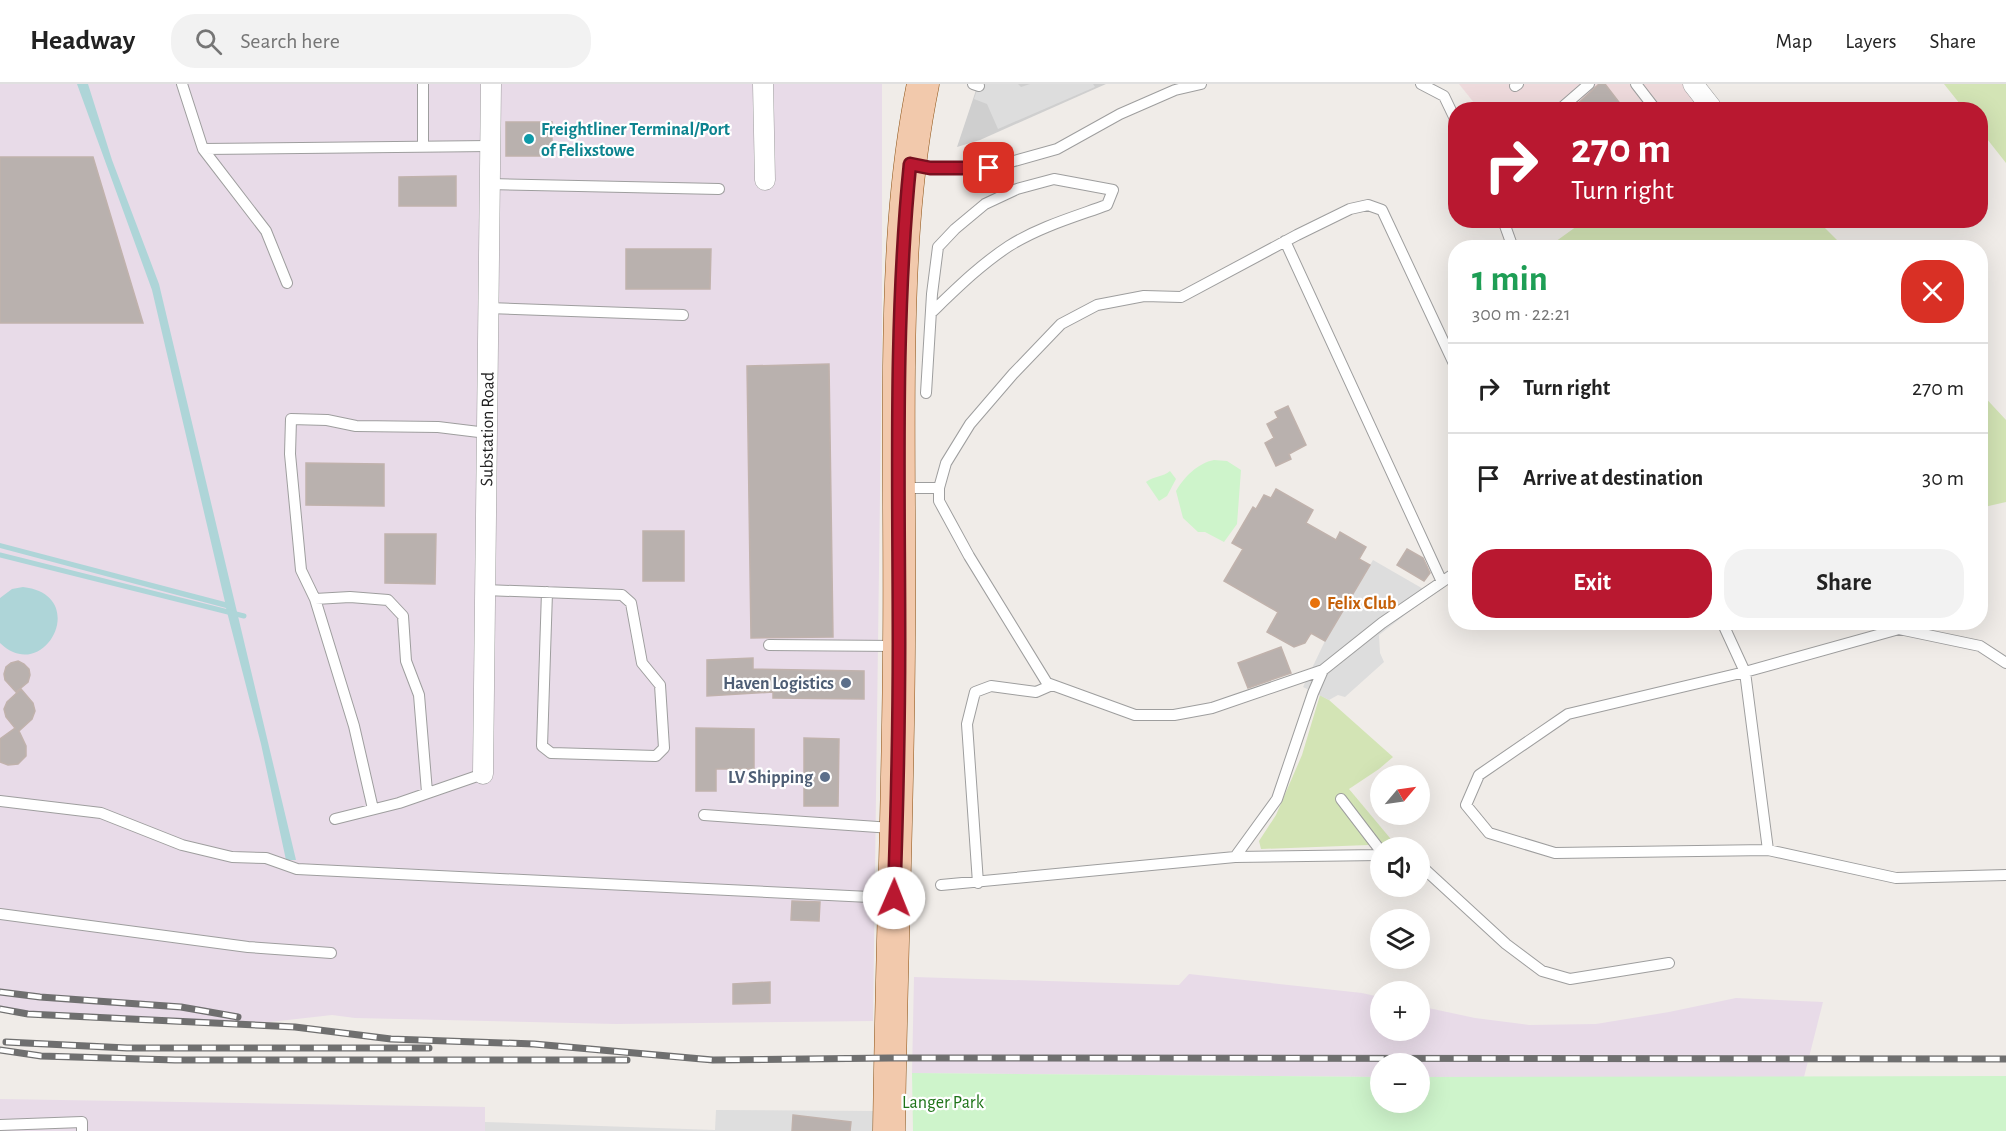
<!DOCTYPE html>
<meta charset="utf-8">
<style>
:root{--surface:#fff;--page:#f2f2f2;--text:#222;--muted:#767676;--line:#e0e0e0;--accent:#b91830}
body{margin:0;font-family:"Alegreya Sans",sans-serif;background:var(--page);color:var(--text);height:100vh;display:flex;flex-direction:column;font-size:22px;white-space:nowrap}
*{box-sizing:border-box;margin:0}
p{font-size:20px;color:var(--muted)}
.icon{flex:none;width:33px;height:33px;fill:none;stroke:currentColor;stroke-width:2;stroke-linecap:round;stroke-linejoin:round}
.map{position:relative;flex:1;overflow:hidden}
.drawer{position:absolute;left:1448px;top:156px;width:540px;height:390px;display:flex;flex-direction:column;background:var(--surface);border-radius:24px;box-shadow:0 6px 24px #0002}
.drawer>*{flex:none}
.banner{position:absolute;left:1448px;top:18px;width:540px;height:126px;border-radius:24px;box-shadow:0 6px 24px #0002;background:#b91830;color:#fff;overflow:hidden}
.needle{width:39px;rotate:61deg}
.buttons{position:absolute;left:1370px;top:681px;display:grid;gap:12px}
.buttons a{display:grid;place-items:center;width:60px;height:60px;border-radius:50%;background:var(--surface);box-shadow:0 6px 24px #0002;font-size:30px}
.pin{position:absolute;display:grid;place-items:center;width:51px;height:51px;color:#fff;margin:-26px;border-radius:12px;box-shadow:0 3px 9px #0006}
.me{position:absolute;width:66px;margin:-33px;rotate:1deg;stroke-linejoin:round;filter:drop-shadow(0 0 4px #0008)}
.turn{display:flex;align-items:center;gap:21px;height:126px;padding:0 24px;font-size:27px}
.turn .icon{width:78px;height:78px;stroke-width:2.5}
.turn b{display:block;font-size:42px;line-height:51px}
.round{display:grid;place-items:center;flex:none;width:63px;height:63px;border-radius:24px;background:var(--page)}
.head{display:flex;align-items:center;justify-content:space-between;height:102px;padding:0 24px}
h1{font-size:36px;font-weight:700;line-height:45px;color:#1e9e55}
.primary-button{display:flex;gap:12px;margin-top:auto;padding:12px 24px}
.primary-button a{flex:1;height:69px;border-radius:24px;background:var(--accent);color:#fff;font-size:24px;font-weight:700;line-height:69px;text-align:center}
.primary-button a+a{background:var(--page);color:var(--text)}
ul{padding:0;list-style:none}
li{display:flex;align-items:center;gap:18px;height:90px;padding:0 24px;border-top:2px solid var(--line)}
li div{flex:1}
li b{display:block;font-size:22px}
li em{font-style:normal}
header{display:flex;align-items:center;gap:36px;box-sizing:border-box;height:84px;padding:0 30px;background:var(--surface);border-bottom:2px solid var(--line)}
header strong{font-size:28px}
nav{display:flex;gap:33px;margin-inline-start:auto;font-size:21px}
.search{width:420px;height:54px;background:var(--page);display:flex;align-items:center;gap:15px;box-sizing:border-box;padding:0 21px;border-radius:24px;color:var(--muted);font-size:22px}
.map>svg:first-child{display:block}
.residential{fill:#dedede}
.commercial{fill:#eedadc}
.industrial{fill:#e8dbe8}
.religious{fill:#cfcfcf}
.grass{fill:#d3e4b5}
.park{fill:#cef4cb}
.parking{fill:#ddd}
.water{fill:#aed5d8}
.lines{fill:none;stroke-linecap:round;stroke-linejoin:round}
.stream{stroke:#aed5d8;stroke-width:5}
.building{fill:#b9b1ae;stroke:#c0b2ac;stroke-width:1.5}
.lane-casing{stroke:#9e9e9e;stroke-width:12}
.street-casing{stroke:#9e9e9e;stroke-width:21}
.primary-casing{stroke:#8b5012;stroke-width:33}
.lane{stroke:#fff;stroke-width:10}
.street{stroke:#fff;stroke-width:20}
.primary{stroke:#f2c9ac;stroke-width:32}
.rail-casing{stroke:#6f6f6f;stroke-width:7}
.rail{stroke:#fff;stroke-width:4.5;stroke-dasharray:14;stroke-linecap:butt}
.route-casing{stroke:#78101f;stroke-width:15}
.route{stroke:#b91830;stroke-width:10}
.culture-dot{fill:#0f9aa8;stroke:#fff;stroke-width:2}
.food-dot{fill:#e8710a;stroke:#fff;stroke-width:2}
.service-dot{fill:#5c6f8a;stroke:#fff;stroke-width:2}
.labels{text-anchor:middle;stroke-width:4.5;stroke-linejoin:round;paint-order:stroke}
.culture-label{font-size:18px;font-weight:bold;fill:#0d838f;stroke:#fff;text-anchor:start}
.street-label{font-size:18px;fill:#212121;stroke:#fff}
.food-label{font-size:18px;font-weight:bold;fill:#c56008;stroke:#fff;text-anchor:start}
.service-label{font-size:18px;font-weight:bold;fill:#4e5e75;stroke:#fff;text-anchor:end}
.park-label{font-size:18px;fill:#1f7419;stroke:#fff}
</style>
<header>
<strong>Headway</strong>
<div class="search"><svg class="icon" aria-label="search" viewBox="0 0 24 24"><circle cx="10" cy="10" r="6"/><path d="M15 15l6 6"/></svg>Search here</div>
<nav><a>Map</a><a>Layers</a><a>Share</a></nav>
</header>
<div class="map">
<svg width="2006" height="1047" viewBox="0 0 2006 1047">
<rect width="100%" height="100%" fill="#f0ece8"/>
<path class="residential" d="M716,1026L874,1027L873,1047H485V1038L715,1046Z"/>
<path class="commercial" d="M1459,0H1693L1708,26L1479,25Z"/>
<path class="industrial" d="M0,0H882V259L873,937L616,940L355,934L332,931L270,938H187L28,930L0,925Z
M1189,890L1362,909L1380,913V946H1419V922L1475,934L1529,941L1596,940L1669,928L1736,914L1823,918L1804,993H1419V980H1380V993L912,989L914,893L1179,901Z
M0,1015L485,1023V1047H0Z"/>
<path class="religious" d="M978,0H1106L980,56L957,63Z"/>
<path class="grass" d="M1944,0H2006V79L1980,46V26L1964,25Z
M1584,137H1818L1844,163H1548Z
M1980,308L2006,336V418L1980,424Z
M1320,611L1329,616L1393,673L1379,685L1349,705L1395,760L1261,765L1259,757L1276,731L1302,671Z"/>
<path class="park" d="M1214,376L1227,377L1241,386L1237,440L1224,458L1205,448H1198L1183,434L1176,407C1184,393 1198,379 1214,376Z
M1170,387L1176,395L1167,412L1159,417L1146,398C1154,392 1163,393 1170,387Z
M912,989L1380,993V1018H1419V993L2006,992V1047H913Z"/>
<path class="parking" d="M979,0H1018L1021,3L1030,0H1093L1095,3L998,45L987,20L974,15Z
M1373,476L1432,510L1379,551L1380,569L1384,578L1345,613L1338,611L1329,616L1303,603L1325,557Z"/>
<path class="water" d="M77,0H88L112,76L159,200L296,776H286L261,660L226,524L0,464V459L225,518L152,206Z
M23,503C92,511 44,602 0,559V514L12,505Z"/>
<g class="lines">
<path class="stream" d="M0,471L244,532"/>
</g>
<path class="building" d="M1599,0H1605L1625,26H1571Z
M506,38H552V72H506Z
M0,73H93L143,239H0Z
M456,92V122H399V93Z
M626,165H711L710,205H626Z
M829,280L833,553L751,554L747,282Z
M1288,322L1306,361L1289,370L1291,375L1276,382L1265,359L1274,354L1267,340L1278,334L1275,328Z
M306,379L384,380V422L306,421Z
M1276,405L1313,426L1306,439L1336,456L1340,448L1366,463L1359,475L1370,481L1325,557L1311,549L1305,559L1294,563L1267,548L1278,528L1224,497L1243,465L1232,459L1253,423L1256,425L1264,411L1271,414Z
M643,447H684V497H643Z
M385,450H436L435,500L385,499Z
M1407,465L1423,474L1430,489L1424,497L1397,481Z
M1281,563L1291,589L1248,604L1238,579Z
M753,574V585L864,587V615L773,614V608L707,612V576Z
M18,577L24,580L29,585L30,591L28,598L16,608L5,596L4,590L6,583L11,579Z
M21,605L33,619L35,627L32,635L19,647L26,662V672L18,680L8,681L0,678V655L15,644L6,633L4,625L7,618Z
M696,644L754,645V685H716V707H696Z
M804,654L839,655L838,722H804Z
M792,817L820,818L819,837L791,836Z
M770,898V919L733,920V900Z
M793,1031L851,1038L850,1047H792Z"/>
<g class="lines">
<defs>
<path id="lane" d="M182,0L203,65L490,62
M423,0V63
M973,0L979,2
M1421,0L1444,12L1455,35
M1636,0L1656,26
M1515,2L1518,0
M1559,26L1589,0
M203,65L266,147L287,199
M913,80L930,84H989L1057,65L1120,30L1175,6L1201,0
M490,100L719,105
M1503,136L1513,164
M1285,157L1442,498
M488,224L683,231
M1455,282L1382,126L1368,121L1350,125L1297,151L1181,213L1144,212L1097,221L1061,240L1013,290L970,340L946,379L939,404V417L969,472L1047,599L1135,631H1174L1212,624L1323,586L1382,539L1455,489
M926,309L932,210L938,163L955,145L985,120L1017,105L1054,95L1113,106L1107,121C1074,133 1039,143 1009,162C980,181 956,205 931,229
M901,404H939
M485,506L622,511L631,519L642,579L660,601L664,664L656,672L551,669L542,662L547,508
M315,515L354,642L373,725
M1722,538L1745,588L1768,766
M769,561L896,562
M2006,579L1980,562L1899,545L1745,588L1568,630L1479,691L1466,721L1489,749L1555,769L1768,766L1896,794L2006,791
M427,708L419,611L406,577L403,532L388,516L350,513L315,515L301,486L290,370L291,335L327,336L356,342L438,343L487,349
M1341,715L1380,766
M0,717L101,729L182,761L232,773L266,774L297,785L890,814
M704,731L892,744
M335,735L399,719L483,690
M1235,773L1277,715L1313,609L1323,586
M1419,780L1506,860L1542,887L1570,895L1669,879
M978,799L967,640L975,608L991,602L1036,608L1052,601
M941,801L1235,773L1380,771
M0,830L248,863L331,869
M0,1041L82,1038V1047"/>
<g id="street">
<path d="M763,0L765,96"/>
<path d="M1693,0L1711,23"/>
<path id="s1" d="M483,690L491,0"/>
</g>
<path id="primary" d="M889,1047C891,885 898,724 899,562C900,469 898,376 899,283C900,188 904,93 923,0"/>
</defs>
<use href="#lane" class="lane-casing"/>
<use href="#street" class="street-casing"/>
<use href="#primary" class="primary-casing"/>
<use href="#lane" class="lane"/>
<use href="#street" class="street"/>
<use href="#primary" class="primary"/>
<defs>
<path id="rail" d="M0,908L40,913L181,923L238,933
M0,925L28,930L295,943L391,955L534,960L713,976L890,974L2006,975
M6,958L127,964H429
M0,966L41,972L175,976H627"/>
</defs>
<use href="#rail" class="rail-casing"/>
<use href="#rail" class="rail"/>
</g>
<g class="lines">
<defs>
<path id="route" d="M894,814C897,729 899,644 899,560C899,400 894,239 910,80L930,84H989"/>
</defs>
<use href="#route" class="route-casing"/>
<use href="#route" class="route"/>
</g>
<circle class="culture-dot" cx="529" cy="55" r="6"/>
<circle class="food-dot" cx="1315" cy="519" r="6"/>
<g class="service-dot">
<circle cx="846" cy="599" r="6"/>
<circle cx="825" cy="693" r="6"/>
</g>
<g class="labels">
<g class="culture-label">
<text x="541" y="51">Freightliner Terminal/Port<tspan x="541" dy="21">of Felixstowe</tspan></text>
</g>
<g class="street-label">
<text dy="6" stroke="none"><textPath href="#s1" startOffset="345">Substation Road</textPath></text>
</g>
<g class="food-label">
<text x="1327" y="525">Felix Club</text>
</g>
<g class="service-label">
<text x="834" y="605">Haven Logistics</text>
<text x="813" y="699">LV Shipping</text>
</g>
<g class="park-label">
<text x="943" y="1024">Langer Park</text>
</g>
</g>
</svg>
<div class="buttons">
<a><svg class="needle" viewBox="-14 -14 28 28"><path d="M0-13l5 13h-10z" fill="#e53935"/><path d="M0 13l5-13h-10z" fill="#767676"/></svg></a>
<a><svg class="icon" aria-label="sound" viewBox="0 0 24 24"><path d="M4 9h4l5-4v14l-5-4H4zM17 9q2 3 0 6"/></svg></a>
<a><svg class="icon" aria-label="layers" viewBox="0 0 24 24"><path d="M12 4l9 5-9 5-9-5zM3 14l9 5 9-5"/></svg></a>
<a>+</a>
<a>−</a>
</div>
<div class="pin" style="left:989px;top:84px;background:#d93025"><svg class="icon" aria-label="arrive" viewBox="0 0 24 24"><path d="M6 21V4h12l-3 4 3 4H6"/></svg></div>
<svg class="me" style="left:894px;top:814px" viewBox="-20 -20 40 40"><circle r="19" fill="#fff"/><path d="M0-13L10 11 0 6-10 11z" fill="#b91830"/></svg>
<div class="banner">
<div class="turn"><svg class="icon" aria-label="right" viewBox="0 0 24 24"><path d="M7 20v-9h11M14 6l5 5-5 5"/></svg><div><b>270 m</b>Turn right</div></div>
</div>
<section class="drawer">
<div class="head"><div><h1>1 min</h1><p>300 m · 22:21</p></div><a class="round" style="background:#d93025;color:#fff"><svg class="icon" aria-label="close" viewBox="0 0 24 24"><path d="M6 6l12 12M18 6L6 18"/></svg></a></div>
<ul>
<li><svg class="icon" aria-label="right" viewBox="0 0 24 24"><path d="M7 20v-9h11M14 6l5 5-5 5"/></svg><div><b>Turn right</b></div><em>270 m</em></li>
<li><svg class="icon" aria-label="arrive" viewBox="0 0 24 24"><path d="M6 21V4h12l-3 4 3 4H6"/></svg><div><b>Arrive at destination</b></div><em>30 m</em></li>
</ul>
<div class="primary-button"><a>Exit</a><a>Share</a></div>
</section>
</div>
